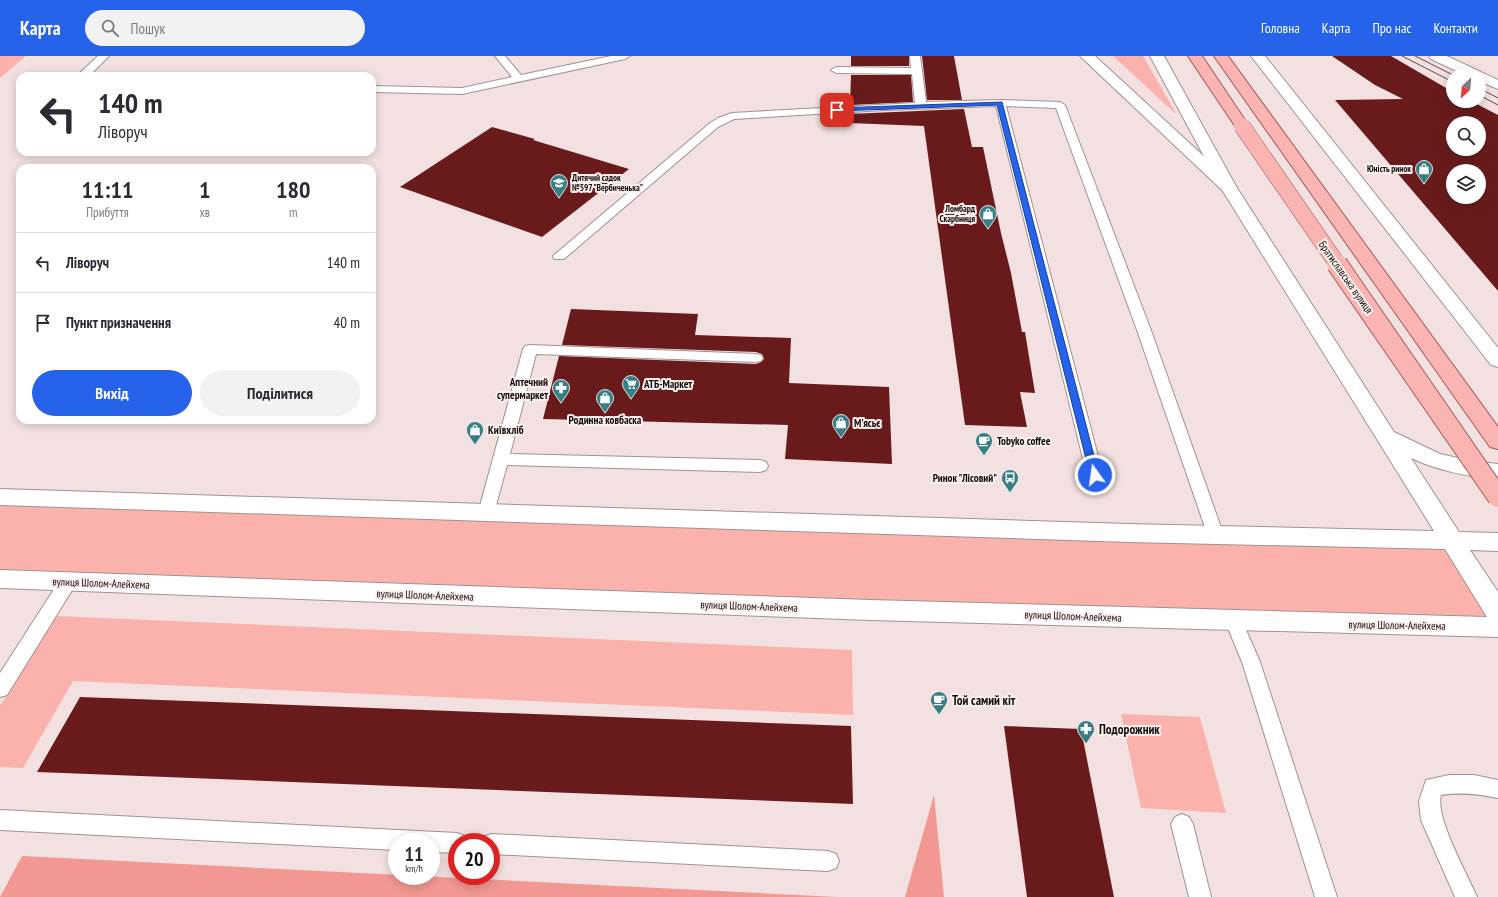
<!DOCTYPE html>
<html lang="uk">
<meta charset="utf-8">
<style>
:root{--surface:#fff;--page:#f2f2f3;--text:#2b2b33;--muted:#7c7c81;--line:#e1e1e2;--accent:#2563eb}
body{margin:0;font-family:"PT Sans Narrow",sans-serif;background:var(--page);color:var(--text);height:100vh;display:flex;flex-direction:column;font-size:15px;white-space:nowrap}
*{box-sizing:border-box;margin:0}
p{font-size:13px;color:var(--muted)}
.icon{flex:none;width:22px;height:22px;fill:none;stroke:currentColor;stroke-width:2;stroke-linecap:round;stroke-linejoin:round}
.map{position:relative;flex:1;overflow:hidden}
.details{position:absolute;left:16px;top:108px;width:360px;height:260px;display:flex;flex-direction:column;background:var(--surface);border-radius:12px;box-shadow:0 2px 10px #0003}
.details>*{flex:none}
.guide{position:absolute;left:16px;top:16px;width:360px;height:84px;border-radius:12px;box-shadow:0 2px 10px #0003;background:#fff;color:var(--text);overflow:hidden}
.needle{width:26px;rotate:206deg}
.tools{position:absolute;left:1446px;top:12px;display:grid;gap:8px}
.tools a{display:grid;place-items:center;width:40px;height:40px;border-radius:50%;background:var(--surface);box-shadow:0 2px 10px #0003;font-size:20px}
.speed{position:absolute;left:388px;top:777px;display:flex;gap:8px;font-size:20px;font-weight:700;text-align:center}
.speed>*{display:grid;place-content:center;width:52px;height:52px;border-radius:50%;background:var(--surface);box-shadow:0 2px 10px #0003;line-height:1}
.speed small{font-size:10px;font-weight:400}
.speed .limit{border:6px solid #d22;background:#fff;color:#111}
.pin{position:absolute;display:grid;place-items:center;width:34px;height:34px;color:#fff;margin:-17px;border-radius:8px;box-shadow:0 2px 6px #0006}
.me{position:absolute;width:44px;margin:-22px;rotate:346deg;stroke-linejoin:round;filter:drop-shadow(0 0 3px #0008)}
.turn{display:flex;align-items:center;gap:14px;height:84px;padding:0 16px;font-size:18px}
.turn .icon{width:52px;height:52px;stroke-width:2.5}
.turn b{display:block;font-size:28px;line-height:34px}
.eta{display:flex;justify-content:space-evenly;align-items:center;height:68px;text-align:center}
.eta b{font-size:24px;font-weight:800;line-height:28px}
.action{display:flex;gap:8px;margin-top:auto;padding:8px 16px}
.action a{flex:1;height:46px;border-radius:24px;background:var(--accent);color:#fff;font-size:16px;font-weight:800;line-height:46px;text-align:center}
.action a+a{background:var(--page);color:var(--text)}
ul{padding:0;list-style:none}
li{display:flex;align-items:center;gap:12px;height:60px;padding:0 16px;border-top:1px solid var(--line)}
li div{flex:1}
li b{display:block;font-size:15px}
li em{font-style:normal}
header{display:flex;align-items:center;gap:24px;box-sizing:border-box;height:56px;padding:0 20px;background:var(--accent);color:#fff}
header strong{font-size:19px}
nav{display:flex;gap:22px;margin-inline-start:auto;font-size:14px}
.search{width:280px;height:36px;background:var(--page);display:flex;align-items:center;gap:10px;box-sizing:border-box;padding:0 14px;border-radius:22px;color:var(--muted);font-size:15px}
.map>svg:first-child{display:block}
.green{fill:#fbb2ac}
.forest{fill:#f29791}
.building{fill:#691b1c;fill-rule:evenodd}
.lines{fill:none;stroke-linecap:round;stroke-linejoin:round}
.lane-casing{stroke:#a19291;stroke-width:2}
.street-casing{stroke:#a19291;stroke-width:2}
.secondary-casing{stroke:#a19291;stroke-width:2}
.primary-casing{stroke:#a75955;stroke-width:2}
.lane{fill:#fff;fill-rule:evenodd}
.street{fill:#fff;fill-rule:evenodd}
.secondary{fill:#fff;fill-rule:evenodd}
.primary{fill:#fab4b1;fill-rule:evenodd}
.tram{stroke:#554c4b;stroke-width:1}
.primary-bridge-far1-casing{stroke:#a75955;stroke-width:17;stroke-linecap:butt}
.primary-bridge-casing{stroke:#a75955;stroke-width:22;stroke-linecap:butt}
.primary-bridge-far1{stroke:#fab4b1;stroke-width:16}
.primary-bridge{stroke:#fab4b1;stroke-width:20}
.route{fill:#2563eb;stroke:#184099}
.labels{text-anchor:middle;stroke-width:4;stroke-linejoin:round;paint-order:stroke}
.far-poi-label{font-size:9px;font-weight:bold;fill:#120d0c;stroke:#fdf0ee;text-anchor:end}
.street-label{font-size:11px;fill:#120d0c;stroke:#fdf0ee}
.poi-label{font-size:11px;font-weight:bold;fill:#120d0c;stroke:#fdf0ee;text-anchor:start}
.near-poi-label{font-size:13px;font-weight:bold;fill:#120d0c;stroke:#fdf0ee;text-anchor:start}
</style>
<header>
<strong>Карта</strong>
<div class="search"><svg class="icon" aria-label="search" viewBox="0 0 24 24"><circle cx="10" cy="10" r="6"/><path d="M15 15l6 6"/></svg>Пошук</div>
<nav><a>Головна</a><a>Карта</a><a>Про нас</a><a>Контакти</a></nav>
</header>
<div class="map">
<svg width="1498" height="841" viewBox="0 0 1498 841">
<rect width="100%" height="100%" fill="#f2e1e0"/>
<path class="green" d="M0,0H26L0,22Z
M1113,0H1143L1177,59Z
M0,441L1453,484L1498,571L0,523Z
M56,560L852,594L853,659L73,625L23,712L0,711V650Z
M1121,658L1200,661L1226,757L1141,752Z"/>
<path class="forest" d="M934,739L944,841H905Z
M22,800L837,841H0Z"/>
<path class="building" d="M851,0H909V10H851Z
M922,0H954L962,44H927Z
M1332,0H1391L1453,36V45H1471L1498,59V235L1335,44L1403,43L1375,29ZM1453,67H1479V93H1453ZM1453,115H1479V141H1453Z
M851,19H911L913,46L850,49Z
M964,53L972,91H983L1001,177L1011,217L1022,276H1025L1035,337L1020,336L1027,371L965,369L924,70L849,67V58Z
M492,71L535,83L533,84L629,113L542,181L400,131Z
M571,253L698,258L695,279L791,282L789,327L889,331L892,408L785,403L788,369L543,363L559,300L756,308L761,306L764,303L762,298L756,296L562,289Z
M80,641L851,670L853,748L37,716Z
M1004,670L1081,673L1114,841H1027Z"/>
<g class="lines">
<defs>
<path id="lane" d="M98,0H109L91,18L92,20H81L80,18L81,16Z
M495,0H505L521,19L611,0H630L625,3L462,38L372,36V30L462,32L512,21Z
M910,0H920L926,46L1000,44L1060,46L1065,49L1152,277L1224,480L1222,484L1216,486L1210,484L1208,480L1138,277L1056,52L1006,50L1103,419L1101,423L1095,425L1089,423L1087,419L996,50L883,54L734,63L718,71L564,203H554L553,200L710,67L718,62L732,57L915,47L912,18L836,17L831,14L836,11L911,12Z
M530,289L756,298L761,299L763,302L761,305L756,306L536,298L510,398L760,404L766,406L768,410L766,414L760,416L507,409L494,457L492,461L486,463L480,461L478,457L523,293L525,290Z
M68,519L74,521L77,526L74,531L7,639L0,641V617L62,521Z
M1234,558L1240,560L1260,606L1337,841H1315L1242,606L1225,565L1228,560Z
M1449,719H1474L1498,724V742C1479,738 1461,736 1441,739C1435,762 1467,817 1477,841H1455L1421,764L1419,745L1426,724Z
M0,754L457,777L465,780L467,786H457V797L431,796V786H397V794L0,774Z
M1182,758L1189,761L1193,768L1211,841H1189L1171,768L1175,761Z
M491,778L828,795L836,798L839,805L836,812L828,815L491,798V786H481L483,781Z"/>
<path id="street" d="M1080,0H1095L1235,129L1237,132L1235,135L1229,137L1223,135Z"/>
<path id="secondary" d="M1150,0H1164L1237,132L1394,376L1440,398L1471,405L1498,408V424C1468,420 1438,415 1411,402L1459,476L1498,477V495L1470,494L1498,536V581L870,564L0,532V514L870,544L1487,561L1445,493L1129,486L0,449V433L1129,468L1434,475L1221,132Z
M1251,0H1265L1498,292V311L1491,309Z
M1429,0H1447L1498,24V33L1479,25V19H1465L1431,3Z"/>
<path id="primary" d="M1188,0H1202L1249,70L1247,73L1242,74L1237,73Z
M1214,0H1228L1498,371V393L1490,391Z"/>
</defs>
<use href="#lane" class="lane-casing"/>
<use href="#street" class="street-casing"/>
<use href="#secondary" class="secondary-casing"/>
<use href="#primary" class="primary-casing"/>
<use href="#lane" class="lane"/>
<use href="#street" class="street"/>
<use href="#secondary" class="secondary"/>
<use href="#primary" class="primary"/>
<path class="tram" d="M1402,0L1453,26
M1415,0L1453,19
M1479,32L1498,42
M1479,39L1498,49"/>
<defs>
<path id="primary-bridge-far1" d="M1242,70L1338,209"/>
<path id="primary-bridge" d="M1337,208L1498,441"/>
</defs>
<use href="#primary-bridge-far1" class="primary-bridge-far1-casing"/>
<use href="#primary-bridge" class="primary-bridge-casing"/>
<use href="#primary-bridge-far1" class="primary-bridge-far1"/>
<use href="#primary-bridge" class="primary-bridge"/>
</g>
<path class="route" d="M1002,46L1099,419L1095,422L1090,419L997,49L837,55L834,54L837,52Z"/>
<defs>
<symbol id="shop-pin" viewBox="-11 -11 22 30"><path d="M0 17L-7.5 6A9.5 9.5 0 1 1 7.5 6Z" fill="#377f86" stroke="#fdf0ee"/><path d="M-5-2.5h2.3a2.7 3.5 0 0 1 5.4 0H5L5.5 6h-11ZM-1.5-2.5h3a1.5 2.3 0 0 0-3 0Z" fill="#fff"/></symbol>
<symbol id="school-pin" viewBox="-11 -11 22 30"><path d="M0 17L-7.5 6A9.5 9.5 0 1 1 7.5 6Z" fill="#377f86" stroke="#fdf0ee"/><path d="M0-5L7-2L0 1L-7-2ZM-4 1L0 2.5L4 1V4Q0 6-4 4Z" fill="#fff"/></symbol>
<symbol id="supermarket-pin" viewBox="-11 -11 22 30"><path d="M0 17L-7.5 6A9.5 9.5 0 1 1 7.5 6Z" fill="#377f86" stroke="#fdf0ee"/><path d="M-6-5.5h2.5l.6 2H6L4.5 2H-2.5L-4.4-4H-6ZM-1.5 3.2a1.3 1.3 0 1 0 .1 0ZM3 3.2a1.3 1.3 0 1 0 .1 0Z" fill="#fff"/></symbol>
<symbol id="pharmacy-pin" viewBox="-11 -11 22 30"><path d="M0 17L-7.5 6A9.5 9.5 0 1 1 7.5 6Z" fill="#377f86" stroke="#fdf0ee"/><path d="M-2-6h4v4h4v4h-4v4h-4v-4h-4v-4h4Z" fill="#fff"/></symbol>
<symbol id="cafe-pin" viewBox="-11 -11 22 30"><path d="M0 17L-7.5 6A9.5 9.5 0 1 1 7.5 6Z" fill="#377f86" stroke="#fdf0ee"/><path d="M-5.5-4.5H6V0H3Q3 3.5 0 3.5H-2.5Q-5.5 3.5-5.5 0ZM3-3.2v2h1.7v-2ZM-6 4.5H4V6H-6Z" fill="#fff"/></symbol>
<symbol id="bus-pin" viewBox="-11 -11 22 30"><path d="M0 17L-7.5 6A9.5 9.5 0 1 1 7.5 6Z" fill="#377f86" stroke="#fdf0ee"/><path d="M-5-6H5V4H4V6H2V4H-2V6H-4V4H-5ZM-3.5-4V0h7V-4ZM-3.5 1.2v1.5H-2V1.2ZM2 1.2v1.5H3.5V1.2Z" fill="#fff"/></symbol>
</defs>
<g fill-rule="evenodd">
<use href="#shop-pin" x="1414" y="103" width="20" height="27"/>
<use href="#school-pin" x="549" y="117" width="20" height="27"/>
<use href="#shop-pin" x="978" y="148" width="20" height="27"/>
<use href="#supermarket-pin" x="621" y="318" width="20" height="27"/>
<use href="#pharmacy-pin" x="551" y="322" width="20" height="27"/>
<use href="#shop-pin" x="595" y="332" width="20" height="27"/>
<use href="#shop-pin" x="831" y="357" width="20" height="27"/>
<use href="#shop-pin" x="465" y="364" width="20" height="27"/>
<use href="#cafe-pin" x="974" y="375" width="20" height="27"/>
<use href="#bus-pin" x="1000" y="412" width="20" height="27"/>
<use href="#cafe-pin" x="929" y="634" width="20" height="27"/>
<use href="#pharmacy-pin" x="1076" y="663" width="20" height="27"/>
</g>
<g class="labels">
<g class="far-poi-label">
<text x="1411" y="116">Юність ринок</text>
<text x="572" y="125" text-anchor="start">Дитячий садок<tspan x="572" dy="10">№597 "Вербиченька"</tspan></text>
<text x="975" y="156">Ломбард<tspan x="975" dy="10">Скарбниця</tspan></text>
</g>
<g class="street-label">
<text transform="translate(1346 221) rotate(55)" y="4">Братиславська вулиця</text>
<text transform="translate(101 527) rotate(2)" y="4">вулиця Шолом-Алейхема</text>
<text transform="translate(425 539) rotate(2)" y="4">вулиця Шолом-Алейхема</text>
<text transform="translate(749 550) rotate(2)" y="4">вулиця Шолом-Алейхема</text>
<text transform="translate(1073 560) rotate(2)" y="4">вулиця Шолом-Алейхема</text>
<text transform="translate(1397 569) rotate(1)" y="4">вулиця Шолом-Алейхема</text>
</g>
<g class="poi-label">
<text x="548" y="330" text-anchor="end">Аптечний<tspan x="548" dy="13">супермаркет</tspan></text>
<text x="644" y="332">АТБ-Маркет</text>
<text x="605" y="368" text-anchor="middle">Родинна ковбаска</text>
<text x="854" y="371">М'ясьє</text>
<text x="488" y="378">Київхліб</text>
<text x="997" y="389">Tobyko coffee</text>
<text x="997" y="426" text-anchor="end">Ринок "Лісовий"</text>
</g>
<g class="near-poi-label">
<text x="952" y="649">Той самий кіт</text>
<text x="1099" y="678">Подорожник</text>
</g>
</g>
</svg>
<div class="tools">
<a><svg class="needle" viewBox="-14 -14 28 28"><path d="M0-13l5 13h-10z" fill="#e53935"/><path d="M0 13l5-13h-10z" fill="#7c7c81"/></svg></a>
<a><svg class="icon" aria-label="search" viewBox="0 0 24 24"><circle cx="10" cy="10" r="6"/><path d="M15 15l6 6"/></svg></a>
<a><svg class="icon" aria-label="layers" viewBox="0 0 24 24"><path d="M12 4l9 5-9 5-9-5zM3 14l9 5 9-5"/></svg></a>
</div>
<div class="speed"><div>11<small>km/h</small></div><div class="limit">20</div></div>
<div class="pin" style="left:837px;top:54px;background:#d93025"><svg class="icon" aria-label="arrive" viewBox="0 0 24 24"><path d="M6 21V4h12l-3 4 3 4H6"/></svg></div>
<svg class="me" style="left:1095px;top:419px" viewBox="-20 -20 40 40"><circle r="17" fill="#2563eb" stroke="#fff" stroke-width="3"/><path d="M0-11L8 9 0 5-8 9z" fill="#fff"/></svg>
<div class="guide">
<div class="turn"><svg class="icon" aria-label="left" viewBox="0 0 24 24"><path d="M17 20v-9H6M10 6l-5 5 5 5"/></svg><div><b>140 m</b>Ліворуч</div></div>
</div>
<section class="details">
<div class="eta">
<div><b>11:11</b><p>Прибуття</p></div>
<div><b>1</b><p>хв</p></div>
<div><b>180</b><p>m</p></div>
</div>
<ul>
<li><svg class="icon" aria-label="left" viewBox="0 0 24 24"><path d="M17 20v-9H6M10 6l-5 5 5 5"/></svg><div><b>Ліворуч</b></div><em>140 m</em></li>
<li><svg class="icon" aria-label="arrive" viewBox="0 0 24 24"><path d="M6 21V4h12l-3 4 3 4H6"/></svg><div><b>Пункт призначення</b></div><em>40 m</em></li>
</ul>
<div class="action"><a>Вихід</a><a>Поділитися</a></div>
</section>
</div>
